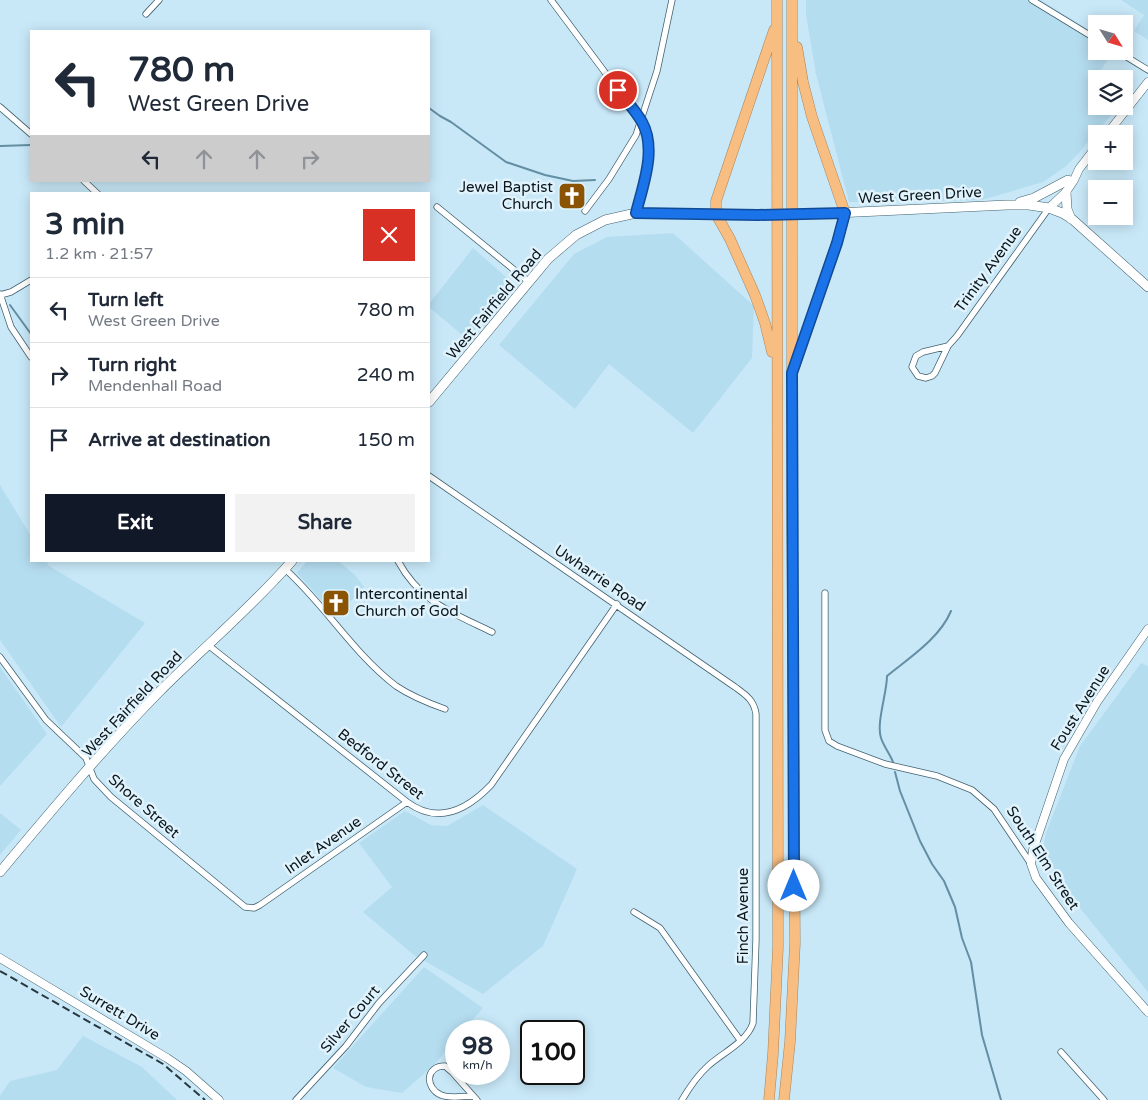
<!DOCTYPE html>
<meta charset="utf-8">
<style>
:root{--surface:#fff;--page:#f2f2f3;--text:#1f2937;--muted:#747a83;--line:#e0e1e3;--accent:#111827}
body{margin:0;font-family:"Varela Round",sans-serif;background:var(--page);color:var(--text);height:100vh;display:flex;flex-direction:column;font-size:19px;white-space:nowrap}
*{box-sizing:border-box;margin:0}
p{font-size:16px;color:var(--muted)}
.icon{flex:none;width:28px;height:28px;fill:none;stroke:currentColor;stroke-width:2;stroke-linecap:round;stroke-linejoin:round}
.map{position:relative;flex:1;overflow:hidden}
.side{position:absolute;left:30px;top:192px;width:400px;height:370px;display:flex;flex-direction:column;background:var(--surface);border-radius:0px;box-shadow:0 2px 12px #0003}
.side>*{flex:none}
.top-card{position:absolute;left:30px;top:30px;width:400px;height:152px;border-radius:0px;box-shadow:0 2px 12px #0003;background:#fff;color:var(--text);overflow:hidden}
.needle{width:32px;rotate:127deg}
.fabs{position:absolute;left:1088px;top:15px;display:grid;gap:10px}
.fabs a{display:grid;place-items:center;width:45px;height:45px;border-radius:0px;background:var(--surface);box-shadow:0 2px 12px #0003;font-size:25px}
.speed{position:absolute;left:445px;top:1020px;display:flex;gap:10px;font-size:25px;font-weight:700;text-align:center}
.speed>*{display:grid;place-content:center;width:65px;height:65px;border-radius:50%;background:var(--surface);box-shadow:0 2px 12px #0003;line-height:1}
.speed small{font-size:12px;font-weight:400}
.speed .limit{border:2px solid #111;border-radius:8px;background:#fff;color:#111}
.pin{position:absolute;display:grid;place-items:center;width:42px;height:42px;color:#fff;margin:-21px;border:2px solid #fff;border-radius:50%;box-shadow:0 1px 5px #0007}
.me{position:absolute;width:55px;margin:-28px;rotate:0deg;stroke-linejoin:round;filter:drop-shadow(0 0 4px #0008)}
.turn{display:flex;align-items:center;gap:18px;height:105px;padding:0 15px;font-size:22px}
.turn .icon{width:65px;height:65px;stroke-width:2.5}
.turn b{display:block;font-size:35px;line-height:42px}
.lanes{display:flex;align-items:center;height:48px;padding:0 15px;background:#0003;justify-content:center;gap:25px;direction:ltr}
.lanes .off{opacity:.35}
.round{display:grid;place-items:center;flex:none;width:52px;height:52px;border-radius:0px;background:var(--page)}
.summary{display:flex;align-items:center;justify-content:space-between;height:85px;padding:0 15px}
h1{font-size:30px;font-weight:700;line-height:38px}
.cta{display:flex;gap:10px;margin-top:auto;padding:10px 15px}
.cta a{flex:1;height:58px;border-radius:0px;background:var(--accent);color:#fff;font-size:20px;font-weight:700;line-height:58px;text-align:center}
.cta a+a{background:var(--page);color:var(--text)}
ul{padding:0;list-style:none}
li{display:flex;align-items:center;gap:15px;height:65px;padding:0 15px;border-top:1px solid var(--line)}
li div{flex:1}
li b{display:block;font-size:19px}
li em{font-style:normal}
.map>svg:first-child{display:block}
.built{fill:#b5ddf0}
.lines{fill:none;stroke-linecap:round;stroke-linejoin:round}
.stream{stroke:#648ea2;stroke-width:2}
.minor-casing{stroke:#43606d;stroke-width:7}
.tertiary-casing{stroke:#43606d;stroke-width:9}
.secondary-casing{stroke:#43606d;stroke-width:10}
.motorway-casing{stroke:#a5835d;stroke-width:11}
.minor{stroke:#fff;stroke-width:5.5}
.tertiary{stroke:#fff;stroke-width:8}
.secondary{stroke:#fff;stroke-width:9}
.motorway{stroke:#f8bd80;stroke-width:10}
.rail{stroke:#29383f;stroke-width:2;stroke-dasharray:8 4;stroke-linecap:butt}
.secondary-bridge-casing{stroke:#43606d;stroke-width:10;stroke-linecap:butt}
.secondary-bridge{stroke:#fff;stroke-width:9}
.route-casing{stroke:#114b97;stroke-width:12}
.route{stroke:#1a73e8;stroke-width:9}
.labels{text-anchor:middle;stroke-width:5;stroke-linejoin:round;paint-order:stroke}
.poi-label{font-size:15px;fill:#0b161c;stroke:#e0f3fc;text-anchor:end}
.street-label{font-size:15px;fill:#0b161c;stroke:#e0f3fc}
</style>
<div class="map">
<svg width="1148" height="1100" viewBox="0 0 1148 1100">
<rect width="100%" height="100%" fill="#c8e8f8"/>
<path class="built" d="M806,0H1041L1096,34V51H1114L1089,87L1096,92V106H1119L1077,155L1065,167L1043,182L982,200L849,202L816,74L806,15Z
M1121,0H1148V40L1134,31L1144,15Z
M673,233L754,306L752,358L693,433L609,364L575,409L499,345L574,254L607,237Z
M473,248L513,283L467,339L429,307V304Z
M0,485L31,536V561H46L49,566L145,623L61,727L0,640Z
M307,561H338L355,575L364,587L336,617L297,573Z
M1141,663L1148,666V992L1067,892L1043,848L1046,833L1080,746Z
M0,667L47,734L0,786Z
M483,805L577,869L543,946L483,994L414,955L363,912L392,887L359,843L405,811L431,825L447,826Z
M0,813L21,830L0,855Z
M424,967L483,1008L463,1031H456V1039L434,1065L402,1093L366,1087L333,1068Z
M83,1036L142,1067L177,1100H0V1096L10,1081L57,1070Z"/>
<g class="lines">
<path class="stream" d="M429,108L440,116L451,122L506,162L545,175L573,181L595,180
M0,146L31,145
M10,305L31,334
M893,762C890,754 884,747 881,738C876,723 887,693 887,676C909,658 940,638 951,611
M895,772L900,791L920,841L932,864L944,881L955,907L962,938L971,962L982,1035L1001,1100"/>
<defs>
<path id="minor" d="M551,0L642,122L648,140L649,156L636,213
M1032,0L1096,39
M146,14L159,0
M1117,51L1148,70
M0,107L31,134
M84,181L98,194
M437,207L529,282
M585,211L609,179L636,135L657,71L672,0
M0,294L11,327L31,357
M0,295L11,292L31,280
M948,346L923,352L916,356L912,367L918,376L926,378L932,376L935,373L948,346L957,336L1049,208
M429,476L735,687C746,695 754,700 756,714V940L753,1023C747,1042 722,1053 708,1066C697,1076 689,1088 682,1100
M398,561C420,602 453,613 492,632
M285,569C325,605 353,653 396,686C411,696 428,703 445,709
M825,593V730L829,741L837,746L885,764L937,776L972,790L994,809L1031,864
M208,645L407,802C438,825 467,810 491,785L617,604
M0,657L46,720L86,758L94,779L111,797L245,907L254,908L260,905L407,802
M634,912L660,928L740,1040
M1061,1052L1104,1100
M473,1096C463,1096 450,1099 441,1095C425,1088 425,1066 445,1066L452,1072L477,1100
M296,1100L346,1046L379,1003L424,955"/>
<path id="tertiary" d="M1107,134L1148,82
M1049,208L1066,192L1074,180L1079,169L1096,147
M1148,629L1097,702L1064,759L1033,850L1031,864L1036,878L1069,923L1148,1012
M0,958L167,1058L186,1071L219,1100"/>
<path id="secondary" d="M1066,192L1067,209L1071,219
M1020,202L1034,198L1068,180
M815,214L1007,205H1029L1049,208L1062,213L1072,219L1148,287
M429,402L548,259L576,235L605,220L636,213L758,215
M0,872C51,811 103,749 159,692C203,648 251,608 292,561"/>
<path id="motorway" d="M772,352L765,323L755,295L730,239L716,214V201L774,30
M795,365L837,243L845,213L812,117L803,82L797,47
M769,1100L773,1054L778,947L777,0
M784,1100L790,1042L795,943L792,522V0"/>
</defs>
<use href="#minor" class="minor-casing"/>
<use href="#tertiary" class="tertiary-casing"/>
<use href="#secondary" class="secondary-casing"/>
<use href="#motorway" class="motorway-casing"/>
<use href="#minor" class="minor"/>
<use href="#tertiary" class="tertiary"/>
<use href="#secondary" class="secondary"/>
<use href="#motorway" class="motorway"/>
<path class="rail" d="M0,971L163,1064L205,1100"/>
<defs>
<path id="secondary-bridge" d="M758,215L815,214"/>
</defs>
<use href="#secondary-bridge" class="secondary-bridge-casing"/>
<use href="#secondary-bridge" class="secondary-bridge"/>
</g>
<g class="lines">
<defs>
<path id="route" d="M618,90C626,101 636,111 642,122C657,149 643,185 636,213L758,215L845,213L837,243L792,373L794,886"/>
</defs>
<use href="#route" class="route-casing"/>
<use href="#route" class="route"/>
</g>
<defs>
<symbol id="church-square" viewBox="-11 -11 22 22"><rect x="-9" y="-9" width="18" height="18" rx="4" fill="#8b5405" stroke="#e0f3fc"/><path d="M-1.2-6h2.4v3.5h3.3v2.4h-3.3V6h-2.4V-.1h-3.3v-2.4h3.3Z" fill="#fff"/></symbol>
</defs>
<g fill-rule="evenodd">
<use href="#church-square" x="556" y="180" width="32" height="32"/>
<use href="#church-square" x="320" y="587" width="32" height="32"/>
</g>
<g class="labels">
<g class="poi-label">
<text x="553" y="192">Jewel Baptist<tspan x="553" dy="17">Church</tspan></text>
<text x="355" y="599" text-anchor="start">Intercontinental<tspan x="355" dy="17">Church of God</tspan></text>
</g>
<g class="street-label">
<text transform="translate(920 195) rotate(-3)" y="5">West Green Drive</text>
<text transform="translate(988 269) rotate(-54)" y="5">Trinity Avenue</text>
<text transform="translate(494 304) rotate(-50)" y="5">West Fairfield Road</text>
<text transform="translate(600 578) rotate(34)" y="5">Uwharrie Road</text>
<text transform="translate(132 704) rotate(-47)" y="5">West Fairfield Road</text>
<text transform="translate(1080 708) rotate(-58)" y="5">Foust Avenue</text>
<text transform="translate(381 764) rotate(38)" y="5">Bedford Street</text>
<text transform="translate(144 806) rotate(41)" y="5">Shore Street</text>
<text transform="translate(323 845) rotate(-35)" y="5">Inlet Avenue</text>
<text transform="translate(1043 858) rotate(57)" y="5">South Elm Street</text>
<text transform="translate(743 916) rotate(-90)" y="5">Finch Avenue</text>
<text transform="translate(120 1013) rotate(31)" y="5">Surrett Drive</text>
<text transform="translate(350 1019) rotate(-50)" y="5">Silver Court</text>
</g>
</g>
</svg>
<div class="fabs">
<a><svg class="needle" viewBox="-14 -14 28 28"><path d="M0-13l5 13h-10z" fill="#e53935"/><path d="M0 13l5-13h-10z" fill="#747a83"/></svg></a>
<a><svg class="icon" aria-label="layers" viewBox="0 0 24 24"><path d="M12 4l9 5-9 5-9-5zM3 14l9 5 9-5"/></svg></a>
<a>+</a>
<a>−</a>
</div>
<div class="speed"><div>98<small>km/h</small></div><div class="limit">100</div></div>
<div class="pin" style="left:618px;top:90px;background:#d93025"><svg class="icon" aria-label="arrive" viewBox="0 0 24 24"><path d="M6 21V4h12l-3 4 3 4H6"/></svg></div>
<svg class="me" style="left:794px;top:886px" viewBox="-20 -20 40 40"><circle r="19" fill="#fff"/><path d="M0-13L10 11 0 6-10 11z" fill="#1a73e8"/></svg>
<div class="top-card">
<div class="turn"><svg class="icon" aria-label="left" viewBox="0 0 24 24"><path d="M17 20v-9H6M10 6l-5 5 5 5"/></svg><div><b>780 m</b>West Green Drive</div></div>
<div class="lanes"><svg class="icon" aria-label="left" viewBox="0 0 24 24"><path d="M17 20v-9H6M10 6l-5 5 5 5"/></svg><svg class="icon off" aria-label="ahead" viewBox="0 0 24 24"><path d="M12 20V5M6 11l6-6 6 6"/></svg><svg class="icon off" aria-label="ahead" viewBox="0 0 24 24"><path d="M12 20V5M6 11l6-6 6 6"/></svg><svg class="icon off" aria-label="right" viewBox="0 0 24 24"><path d="M7 20v-9h11M14 6l5 5-5 5"/></svg></div>
</div>
<section class="side">
<div class="summary"><div><h1>3 min</h1><p>1.2 km · 21:57</p></div><a class="round" style="background:#d93025;color:#fff"><svg class="icon" aria-label="close" viewBox="0 0 24 24"><path d="M6 6l12 12M18 6L6 18"/></svg></a></div>
<ul>
<li><svg class="icon" aria-label="left" viewBox="0 0 24 24"><path d="M17 20v-9H6M10 6l-5 5 5 5"/></svg><div><b>Turn left</b><p>West Green Drive</p></div><em>780 m</em></li>
<li><svg class="icon" aria-label="right" viewBox="0 0 24 24"><path d="M7 20v-9h11M14 6l5 5-5 5"/></svg><div><b>Turn right</b><p>Mendenhall Road</p></div><em>240 m</em></li>
<li><svg class="icon" aria-label="arrive" viewBox="0 0 24 24"><path d="M6 21V4h12l-3 4 3 4H6"/></svg><div><b>Arrive at destination</b></div><em>150 m</em></li>
</ul>
<div class="cta"><a>Exit</a><a>Share</a></div>
</section>
</div>
